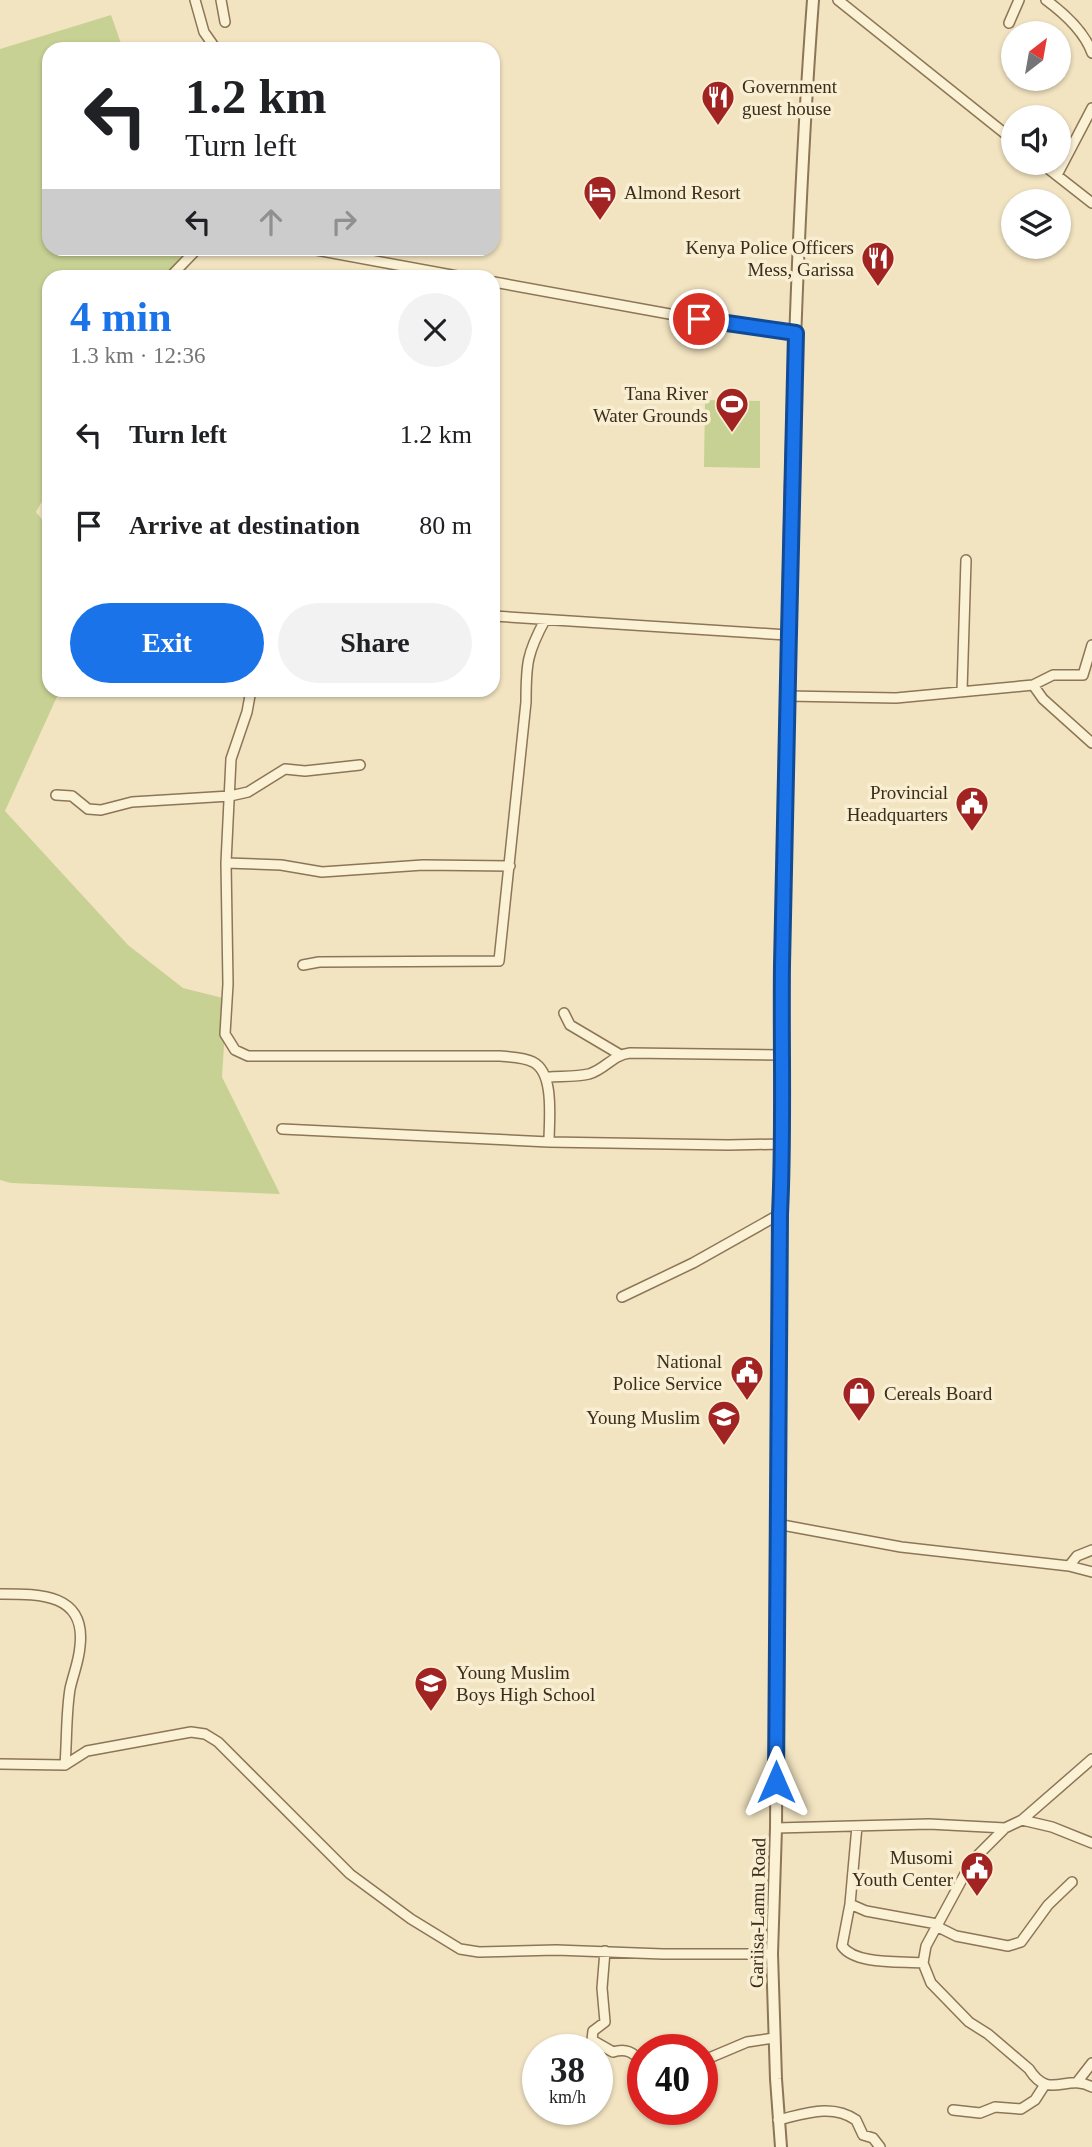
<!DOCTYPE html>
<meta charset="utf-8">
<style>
:root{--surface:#fff;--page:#f2f2f2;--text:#202124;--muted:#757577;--accent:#1a73e8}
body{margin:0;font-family:"Times New Roman",serif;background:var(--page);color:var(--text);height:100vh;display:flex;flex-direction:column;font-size:26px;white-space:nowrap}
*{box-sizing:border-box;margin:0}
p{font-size:23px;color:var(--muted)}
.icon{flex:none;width:38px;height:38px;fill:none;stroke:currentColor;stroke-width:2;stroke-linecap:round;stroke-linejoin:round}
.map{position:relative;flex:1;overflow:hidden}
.details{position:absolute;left:42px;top:270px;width:458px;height:427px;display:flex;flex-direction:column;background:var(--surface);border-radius:21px;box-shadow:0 2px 5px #0004}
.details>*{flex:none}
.banner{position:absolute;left:42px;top:42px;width:458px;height:214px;border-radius:21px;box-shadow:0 2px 5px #0004;background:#fff;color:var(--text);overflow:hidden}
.needle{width:46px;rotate:31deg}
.fabs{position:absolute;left:1001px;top:21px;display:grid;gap:14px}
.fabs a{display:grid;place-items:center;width:70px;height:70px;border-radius:50%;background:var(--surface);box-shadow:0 2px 5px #0004;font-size:35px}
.speed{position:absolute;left:522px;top:2034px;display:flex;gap:14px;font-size:35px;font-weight:700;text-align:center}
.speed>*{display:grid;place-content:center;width:91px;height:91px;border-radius:50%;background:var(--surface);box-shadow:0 2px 5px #0004;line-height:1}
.speed small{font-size:18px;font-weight:400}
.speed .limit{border:10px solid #d22;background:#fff;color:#111}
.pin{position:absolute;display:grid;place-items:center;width:60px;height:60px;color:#fff;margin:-30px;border:4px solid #fff;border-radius:50%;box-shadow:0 2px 7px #0007}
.me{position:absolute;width:77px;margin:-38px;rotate:0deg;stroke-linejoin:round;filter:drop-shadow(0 0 5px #0008)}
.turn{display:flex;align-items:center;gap:24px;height:147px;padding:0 28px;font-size:32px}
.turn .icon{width:91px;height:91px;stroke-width:2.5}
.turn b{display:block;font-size:49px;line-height:60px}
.lanes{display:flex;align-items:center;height:66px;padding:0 28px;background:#0003;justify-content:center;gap:35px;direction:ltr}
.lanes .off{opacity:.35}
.round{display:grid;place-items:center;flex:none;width:74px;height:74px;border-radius:37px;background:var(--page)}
.overview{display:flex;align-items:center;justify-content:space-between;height:119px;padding:0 28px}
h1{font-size:42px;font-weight:700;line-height:52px;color:var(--accent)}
.button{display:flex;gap:14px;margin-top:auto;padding:14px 28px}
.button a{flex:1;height:80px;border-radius:42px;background:var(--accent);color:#fff;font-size:28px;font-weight:700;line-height:80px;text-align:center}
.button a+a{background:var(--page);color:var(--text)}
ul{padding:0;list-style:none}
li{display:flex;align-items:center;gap:21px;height:91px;padding:0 28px}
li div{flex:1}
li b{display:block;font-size:26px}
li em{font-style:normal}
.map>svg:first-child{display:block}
.green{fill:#c8d194}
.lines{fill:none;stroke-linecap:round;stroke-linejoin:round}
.minor-casing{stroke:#8d7557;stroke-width:12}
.tertiary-casing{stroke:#8d7557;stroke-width:14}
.minor{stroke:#fbf1d5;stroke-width:9}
.tertiary{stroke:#fbf1d5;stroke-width:10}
.route-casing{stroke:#114b97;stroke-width:18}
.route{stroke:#1a73e8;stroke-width:12}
.labels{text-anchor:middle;stroke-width:7;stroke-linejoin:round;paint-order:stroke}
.poi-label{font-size:19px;fill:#3b2c1c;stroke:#f8eed1;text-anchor:end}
.street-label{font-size:19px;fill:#3b2c1c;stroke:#f8eed1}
</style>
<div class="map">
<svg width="1092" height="2147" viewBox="0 0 1092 2147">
<rect width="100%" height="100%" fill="#f2e4c1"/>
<path class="green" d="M111,15L123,49H49V248L202,249L175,276H49V489L36,512L49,528V690H60L5,811L128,945L183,988L227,999L222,1077L280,1194L11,1183L0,1180V49Z
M705,400L760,401V468L704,467Z"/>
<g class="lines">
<defs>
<path id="minor" d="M195,0L204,32L216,49
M221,0L225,22
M838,0L1013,140
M1046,0C1065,14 1084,31 1092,53
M1009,23L1019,0
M1041,163L1092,203
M1057,175L1092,108
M305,248L457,276
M171,276L198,248
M494,282L675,315L796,333
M494,616L787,635
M1033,685L1043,699L1092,743
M251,690L247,712L231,759L226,863L228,984L225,1034L235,1050L248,1056H500C510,1057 524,1057 533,1062C555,1073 549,1120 549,1142L728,1145L783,1144
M962,691L966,560
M787,696L896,698L1033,685L1053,675H1083L1092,645
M56,795L72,796L88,809L101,810L132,802L230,796L248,792L285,769L305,771L360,765
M226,863L281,865L322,872L423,865L510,866
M303,965L319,962L499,961L526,702C526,664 527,653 545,620
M564,1013L570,1025L619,1054
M548,1077C561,1076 576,1077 589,1074C606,1069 612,1055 630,1053L782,1055
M282,1129L549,1142
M622,1297L693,1263L780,1214
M777,1524L901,1547L1069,1566L1092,1572
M1069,1566L1077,1556L1092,1550
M0,1594C39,1594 86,1593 80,1646C79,1661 73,1675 70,1689C66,1714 67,1739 65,1765
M0,1764L65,1765L87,1751L191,1732L205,1734L218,1742L350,1874L411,1919L460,1949L479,1952L556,1950L663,1954H772
M1022,1820L1052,1827L1092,1843
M857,1826L850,1904L866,1911L937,1924
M776,1828L929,1824L1005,1828L1022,1820L1092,1759
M1005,1828L972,1861L926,1946L923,1963L931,1983L969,2022L988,2034L1029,2069C1049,2101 1066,2073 1092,2087
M850,1904L842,1946C855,1965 901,1961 923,1963
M936,1926L956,1936L1008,1946L1021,1942L1048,1905L1072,1882
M605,1951L602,1988L605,2022L593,2031L592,2040L613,2052C626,2048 633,2052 642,2062
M702,2061L747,2042L774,2038
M1078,2081L1092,2063
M953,2110L980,2113L995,2107L1021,2109L1035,2100L1044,2086
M778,2120C804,2114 832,2103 856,2120L863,2135L873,2138L880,2147"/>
<path id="tertiary" d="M781,2147L776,2079L772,1954L776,1828L780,1214C784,1121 781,1027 783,933C788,622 790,310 813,0"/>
</defs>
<use href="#minor" class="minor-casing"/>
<use href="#tertiary" class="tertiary-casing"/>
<use href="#minor" class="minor"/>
<use href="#tertiary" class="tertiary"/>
</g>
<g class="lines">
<defs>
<path id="route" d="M699,319L796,333C791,544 786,754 782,965C781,1048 784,1131 780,1214L776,1782"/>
</defs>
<use href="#route" class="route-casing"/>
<use href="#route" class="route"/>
</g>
<defs>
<symbol id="restaurant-pin" viewBox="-11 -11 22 30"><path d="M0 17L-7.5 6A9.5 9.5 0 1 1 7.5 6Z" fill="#a12322" stroke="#f8eed1"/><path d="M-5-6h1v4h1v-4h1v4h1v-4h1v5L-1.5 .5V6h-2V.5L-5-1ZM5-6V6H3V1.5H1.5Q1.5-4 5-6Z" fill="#fff"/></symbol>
<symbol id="hotel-pin" viewBox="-11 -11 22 30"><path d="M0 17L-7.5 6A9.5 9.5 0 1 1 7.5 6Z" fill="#a12322" stroke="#f8eed1"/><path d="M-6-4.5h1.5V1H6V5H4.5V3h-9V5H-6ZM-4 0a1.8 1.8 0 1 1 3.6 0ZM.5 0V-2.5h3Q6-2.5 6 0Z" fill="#fff"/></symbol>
<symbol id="stadium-pin" viewBox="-11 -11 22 30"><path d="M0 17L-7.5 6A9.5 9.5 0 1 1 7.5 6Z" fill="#a12322" stroke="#f8eed1"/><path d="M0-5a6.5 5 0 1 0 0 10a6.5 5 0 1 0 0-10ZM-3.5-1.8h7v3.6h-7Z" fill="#fff"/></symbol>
<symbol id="civic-pin" viewBox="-11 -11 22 30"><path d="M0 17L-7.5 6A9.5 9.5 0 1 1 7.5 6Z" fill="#a12322" stroke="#f8eed1"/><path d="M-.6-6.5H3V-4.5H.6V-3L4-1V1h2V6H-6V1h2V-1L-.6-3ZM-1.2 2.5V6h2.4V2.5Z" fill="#fff"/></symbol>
<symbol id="shop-pin" viewBox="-11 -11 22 30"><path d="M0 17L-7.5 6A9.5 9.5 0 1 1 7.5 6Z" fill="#a12322" stroke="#f8eed1"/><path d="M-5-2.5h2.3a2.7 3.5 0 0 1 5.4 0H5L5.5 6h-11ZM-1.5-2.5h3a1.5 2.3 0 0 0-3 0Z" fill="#fff"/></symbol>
<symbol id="school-pin" viewBox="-11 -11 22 30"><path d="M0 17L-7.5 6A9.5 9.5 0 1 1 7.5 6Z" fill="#a12322" stroke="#f8eed1"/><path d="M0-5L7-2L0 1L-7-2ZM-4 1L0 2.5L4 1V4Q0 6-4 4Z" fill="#fff"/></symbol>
</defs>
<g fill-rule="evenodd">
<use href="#restaurant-pin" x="699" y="78" width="38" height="52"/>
<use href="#hotel-pin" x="581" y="173" width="38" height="52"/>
<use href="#restaurant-pin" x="859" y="239" width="38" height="52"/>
<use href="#stadium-pin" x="713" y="385" width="38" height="52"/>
<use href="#civic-pin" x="953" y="784" width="38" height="52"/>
<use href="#civic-pin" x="728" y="1353" width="38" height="52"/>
<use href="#shop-pin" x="840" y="1374" width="38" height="52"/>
<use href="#school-pin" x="705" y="1398" width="38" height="52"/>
<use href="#school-pin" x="412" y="1664" width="38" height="52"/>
<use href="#civic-pin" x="958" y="1849" width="38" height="52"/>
</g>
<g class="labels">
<g class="poi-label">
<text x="742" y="93" text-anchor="start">Government<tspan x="742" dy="22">guest house</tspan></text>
<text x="624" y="199" text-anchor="start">Almond Resort</text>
<text x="854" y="254">Kenya Police Officers<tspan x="854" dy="22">Mess, Garissa</tspan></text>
<text x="708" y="400">Tana River<tspan x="708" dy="22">Water Grounds</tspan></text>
<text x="948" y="799">Provincial<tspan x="948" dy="22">Headquarters</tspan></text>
<text x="722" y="1368">National<tspan x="722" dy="22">Police Service</tspan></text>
<text x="884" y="1400" text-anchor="start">Cereals Board</text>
<text x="700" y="1424">Young Muslim</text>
<text x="456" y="1679" text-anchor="start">Young Muslim<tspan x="456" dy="22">Boys High School</tspan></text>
<text x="953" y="1864">Musomi<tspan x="953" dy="22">Youth Center</tspan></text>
</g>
<g class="street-label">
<text transform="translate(757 1913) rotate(-89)" y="7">Gariisa-Lamu Road</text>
</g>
</g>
</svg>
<div class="fabs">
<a><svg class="needle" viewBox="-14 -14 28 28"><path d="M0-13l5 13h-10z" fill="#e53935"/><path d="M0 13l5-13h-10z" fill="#757577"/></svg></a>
<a><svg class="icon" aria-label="sound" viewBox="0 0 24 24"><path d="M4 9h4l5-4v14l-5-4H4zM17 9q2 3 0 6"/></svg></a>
<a><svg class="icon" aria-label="layers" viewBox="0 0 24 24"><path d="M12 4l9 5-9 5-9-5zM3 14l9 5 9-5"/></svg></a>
</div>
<div class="speed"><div>38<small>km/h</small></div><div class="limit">40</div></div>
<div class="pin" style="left:699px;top:319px;background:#d93025"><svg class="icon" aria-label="arrive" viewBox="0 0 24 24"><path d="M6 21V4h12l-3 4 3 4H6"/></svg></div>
<svg class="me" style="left:776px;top:1782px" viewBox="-20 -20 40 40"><path d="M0-17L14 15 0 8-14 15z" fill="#1a73e8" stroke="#fff" stroke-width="4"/></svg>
<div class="banner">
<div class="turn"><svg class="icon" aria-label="left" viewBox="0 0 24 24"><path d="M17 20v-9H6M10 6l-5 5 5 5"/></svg><div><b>1.2 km</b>Turn left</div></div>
<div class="lanes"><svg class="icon" aria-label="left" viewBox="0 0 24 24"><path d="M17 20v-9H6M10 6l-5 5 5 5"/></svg><svg class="icon off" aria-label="ahead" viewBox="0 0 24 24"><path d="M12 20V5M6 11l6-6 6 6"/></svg><svg class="icon off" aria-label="right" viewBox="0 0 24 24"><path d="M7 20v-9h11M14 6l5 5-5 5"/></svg></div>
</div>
<section class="details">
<div class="overview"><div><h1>4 min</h1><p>1.3 km · 12:36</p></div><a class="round"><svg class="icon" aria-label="close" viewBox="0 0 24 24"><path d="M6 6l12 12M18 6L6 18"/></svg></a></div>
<ul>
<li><svg class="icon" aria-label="left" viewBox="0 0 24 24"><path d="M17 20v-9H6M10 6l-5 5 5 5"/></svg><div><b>Turn left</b></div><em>1.2 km</em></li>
<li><svg class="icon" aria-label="arrive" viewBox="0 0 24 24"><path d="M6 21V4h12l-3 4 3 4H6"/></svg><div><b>Arrive at destination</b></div><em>80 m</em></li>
</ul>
<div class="button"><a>Exit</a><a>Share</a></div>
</section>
</div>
